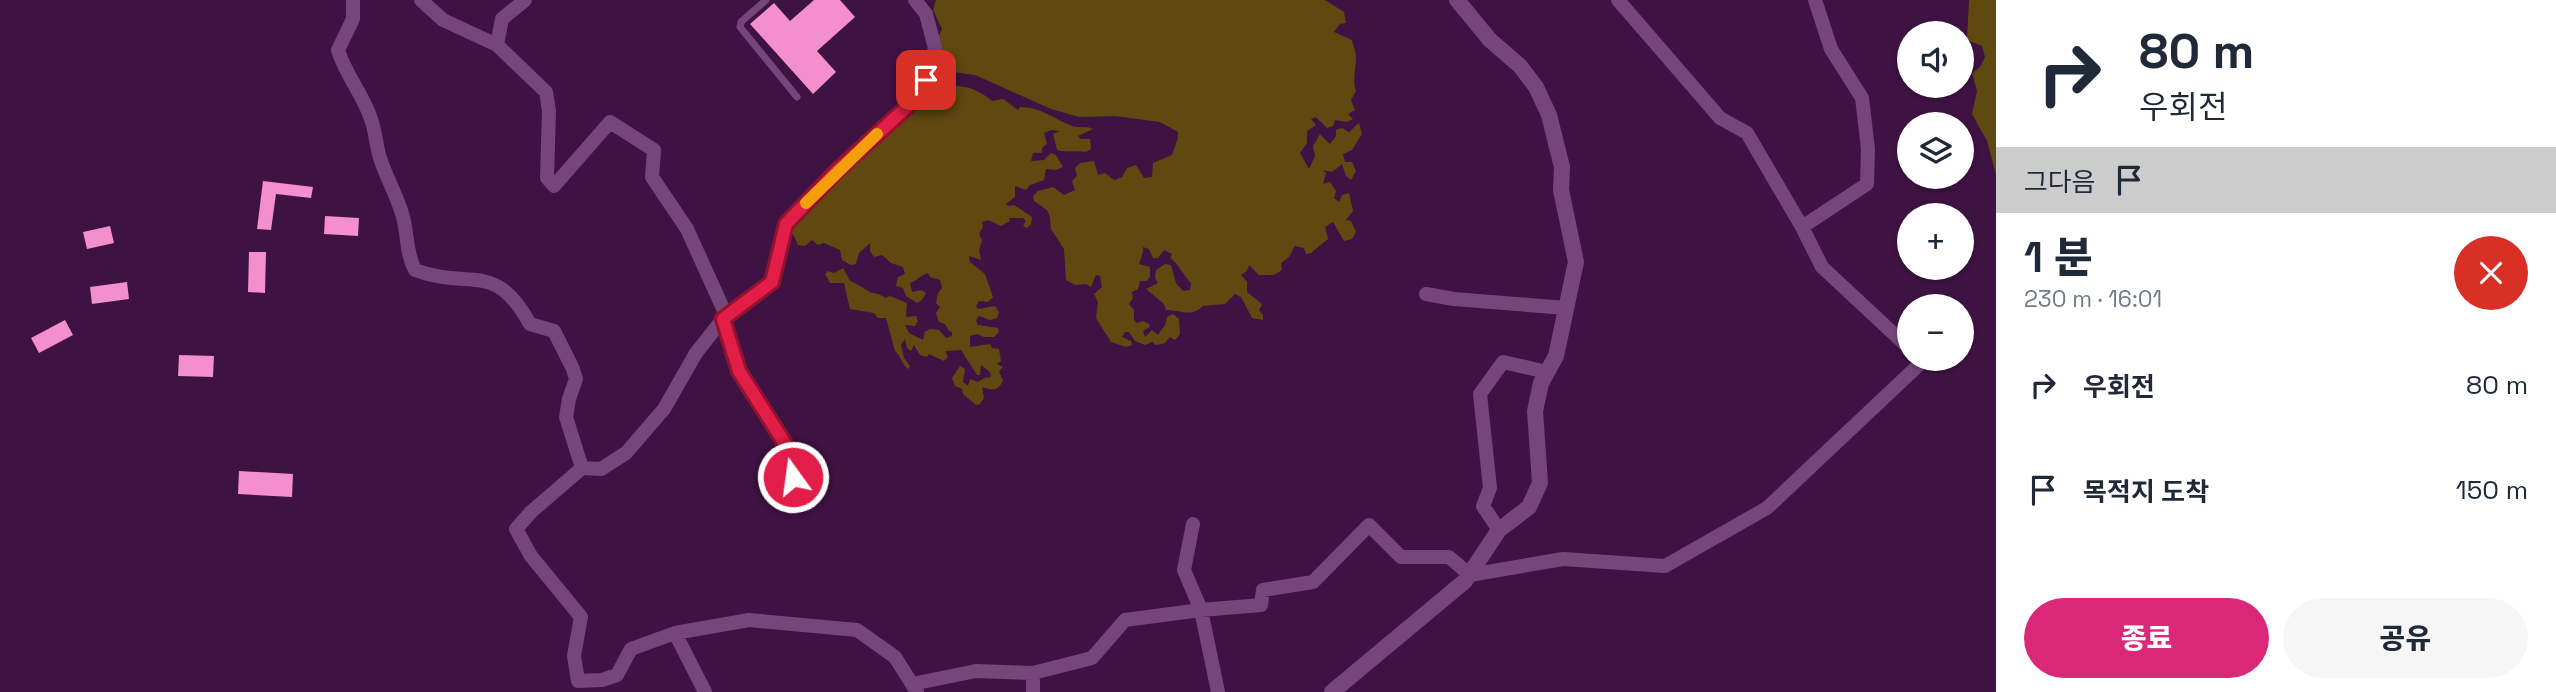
<!DOCTYPE html>
<html lang="ko">
<meta charset="utf-8">
<style>
:root{--surface:#fff;--page:#f6f6f7;--text:#1f2937;--muted:#747a83;--accent:#db2777}
body{margin:0;font-family:"Space Grotesk","Noto Sans KR",sans-serif;background:var(--page);color:var(--text);height:100vh;display:flex;flex-direction:column;font-size:26px;white-space:nowrap}
*{box-sizing:border-box;margin:0}
p{font-size:23px;color:var(--muted)}
.icon{flex:none;width:38px;height:38px;fill:none;stroke:currentColor;stroke-width:2;stroke-linecap:round;stroke-linejoin:round}
.map{position:relative;flex:1;overflow:hidden}
.panel{display:flex;flex-direction:column;background:var(--surface);width:560px}
.panel>*{flex:none}
.guide{background:#fff;color:var(--text);overflow:hidden}
.controls{position:absolute;left:1897px;top:21px;display:grid;gap:14px}
.controls a{display:grid;place-items:center;width:77px;height:77px;border-radius:50%;background:var(--surface);box-shadow:0 2px 5px #0004;font-size:35px}
.pin{position:absolute;display:grid;place-items:center;width:60px;height:60px;color:#fff;margin:-30px;border-radius:14px;box-shadow:0 4px 10px #0006}
.me{position:absolute;width:77px;margin:-38px;rotate:346deg;stroke-linejoin:round;filter:drop-shadow(0 0 5px #0008)}
.turn{display:flex;align-items:center;gap:24px;height:147px;padding:0 28px;font-size:32px}
.turn .icon{width:91px;height:91px;stroke-width:2.5}
.turn b{display:block;font-size:49px;line-height:60px}
.then{display:flex;align-items:center;height:66px;padding:0 28px;background:#0003;gap:14px;font-size:26px}
.round{display:grid;place-items:center;flex:none;width:74px;height:74px;border-radius:37px;background:var(--page)}
.summary{display:flex;align-items:center;justify-content:space-between;height:119px;padding:0 28px}
h1{font-size:42px;font-weight:800;line-height:52px}
.primary-button{display:flex;gap:14px;margin-top:auto;padding:14px 28px}
.primary-button a{flex:1;height:80px;border-radius:42px;background:var(--accent);color:#fff;font-size:28px;font-weight:800;line-height:80px;text-align:center}
.primary-button a+a{background:var(--page);color:var(--text)}
ul{padding:0;list-style:none}
li{display:flex;align-items:center;gap:21px;height:105px;padding:0 28px}
li div{flex:1}
li b{display:block;font-size:26px}
li em{font-style:normal}
main{display:flex;flex:1;min-height:0}
.map>svg:first-child{display:block}
.green{fill:#604811}
.building{fill:#f28fcc}
.lines{fill:none;stroke-linecap:round;stroke-linejoin:round}
.service{stroke:#75467a;stroke-width:7}
.minor{stroke:#75467a;stroke-width:14}
.tertiary{stroke:#75467a;stroke-width:16}
.route-casing{stroke:#92132f;stroke-width:18}
.route{stroke:#e11d48;stroke-width:12}
.slow{stroke:#f59e0b;stroke-width:12}
</style>
<main>
<div class="map">
<svg width="1996" height="692" viewBox="0 0 1996 692">
<rect width="100%" height="100%" fill="#3f1244"/>
<path class="green" d="M936,0H1325L1344,12L1346,23L1340,24L1334,32L1352,40C1353,45 1356,52 1356,57C1356,68 1352,80 1356,91L1351,100L1355,110L1348,114L1353,119L1347,122L1335,120L1333,126L1327,128L1316,117L1311,119L1316,125L1307,131V143L1300,153L1309,169L1315,156L1313,146L1320,134L1330,144L1336,136V130L1342,128L1349,132L1359,123L1362,134L1352,150L1343,154L1345,162H1352L1356,171L1351,180L1346,176L1342,164L1332,172L1323,170L1326,173L1323,184L1330,182L1336,191L1334,198L1339,202L1342,195L1349,193L1353,211L1346,220L1351,221L1356,232L1352,239L1344,241L1333,222L1325,227L1328,239L1311,253L1306,254L1304,248L1295,246L1289,257L1281,263L1282,270L1274,275H1259L1249,265L1247,271L1241,275L1247,282V292L1262,304L1259,310L1263,315V320L1252,318L1241,297L1235,294L1225,304L1203,306C1190,318 1181,310 1166,310L1164,304L1146,289L1158,283L1155,278L1156,270L1165,264L1171,265L1176,283L1183,291L1190,290L1191,283C1183,275 1179,264 1170,258L1172,254L1164,250L1158,258H1153L1149,249L1143,247V252L1139,264L1150,267V277L1147,281H1140L1138,289L1132,292L1133,298L1129,304L1134,310V320L1137,323L1143,321L1149,324L1150,327L1143,331L1145,337L1152,330L1158,335L1165,325L1167,317L1173,314L1179,319L1180,334L1175,340L1170,337L1165,343L1156,345L1152,342L1145,345L1135,341L1129,332H1125L1122,337L1131,341L1132,345L1126,347L1111,342L1096,318L1098,302L1094,294L1102,287L1100,276L1096,275L1091,287L1086,284L1075,285L1066,280L1064,249L1051,229L1050,217L1047,210L1034,201L1033,196L1038,191L1053,187L1064,195L1075,190L1072,181L1077,176L1075,168L1080,163L1094,161L1098,175L1105,173L1114,180L1122,177L1127,168L1136,165L1144,178L1152,177L1153,163L1172,155L1178,138V132L1160,122L1115,116L1079,117L1051,109L975,75L938,70L937,40L942,29L933,10Z
M1969,0H1996V175L1987,141L1972,114L1977,91L1972,73L1980,67L1985,57L1982,46L1967,40Z
M933,79L942,82L948,87C963,83 981,91 992,101L1003,99L1018,110L1020,107C1043,108 1050,117 1070,125C1078,129 1085,125 1093,129L1078,136L1081,139H1090L1091,149L1086,152C1076,150 1067,153 1057,150L1053,134L1059,131L1051,130L1044,133L1047,144L1042,148V153H1033L1031,161L1044,160L1051,153L1056,155L1063,167L1056,170L1046,169L1044,180L1030,185L1026,190L1015,186V197L1006,204L1008,206L1014,205L1032,217L1031,224L1027,228L1023,226L1026,221L1023,218H1009L1010,221L1001,226L988,220L982,222L983,227L979,234L982,240L979,250L981,260L969,256L970,262L985,274L993,297L988,302L979,301L976,306L978,309L995,306L999,312L997,318L990,320L979,316L976,320L978,325L998,328L999,332L994,337H984L978,334L970,336V347L990,344L992,348L999,349L1001,361L997,364L1003,367L999,371L1003,381C997,392 993,390 982,387L984,398L980,404L976,405L963,394L962,389L955,386L952,378L960,366L965,369L963,382L968,386L970,379L978,382L984,378L991,377L990,372L981,365L980,375H977L961,350L945,351L948,357L944,361L929,354L927,357L920,355L914,345L911,351L907,348L905,339L901,345L904,358L910,366L908,369C901,363 901,356 895,351L886,318H878L874,313L850,309L844,283H830L825,274L828,271L834,273L843,268L850,281C858,284 863,288 870,292C876,294 880,294 886,298L890,296L907,303L906,317L916,316L918,321L915,326L905,325L909,333L923,340L925,332L930,329L939,330L946,338L952,336V332L949,331L945,324L939,322L936,313L940,307L936,303L938,293L942,288L940,280L930,277L928,273C920,275 917,281 910,283L912,292L921,290L926,293L922,300L917,303L906,296L903,288L896,286L898,277L905,274L903,267L891,263L882,255L874,257L870,251V243L859,253L856,264L851,265L842,260L840,250L824,243L818,245L812,240L805,246L798,245L790,227Z"/>
<path class="building" d="M814,0H840L855,17L817,51L836,72L813,94L750,24L774,3L790,21Z
M263,181L313,187L311,198L276,194L271,230L257,229Z
M325,216L359,218L358,236L324,234Z
M110,226L114,243L87,249L83,232Z
M249,252H266L265,293L248,292Z
M127,282L129,299L92,304L90,287Z
M65,320L73,335L39,353L31,338Z
M179,355L214,356L213,377L178,376Z
M239,471L293,474L292,497L238,494Z"/>
<g class="lines">
<path class="service" d="M766,0L741,22L740,27L797,97"/>
<path class="minor" d="M353,0V19L338,50C345,74 363,94 371,119C376,132 376,148 381,161C388,181 398,198 403,217C408,236 406,253 415,270C471,291 494,259 530,324L554,331L573,369L576,379L569,399L566,417L582,468
M421,0L443,20L497,45L546,92L549,111L547,178L554,186L610,122L654,150L652,177L687,229L726,315L696,353L664,409L626,453L601,469L582,468L531,512L516,529L531,556L581,617L574,656L578,681L602,680L617,675L631,649L675,633L749,620L857,630L895,657L917,692
M1618,0L1720,118L1747,133L1802,227L1822,267L1909,348
M497,45L502,19L525,0
M1802,227L1867,184L1868,149L1862,98L1831,49L1815,0
M1426,294L1454,299L1566,308
M793,477L789,450L739,371L723,319L772,282L786,224L837,171L908,106L926,80L935,48L926,14L915,0
M1193,524L1184,570L1201,610L1218,692
M1499,530L1483,506L1490,488L1480,394L1503,362L1547,372
M675,633L705,692
M1033,673V692
M912,684L976,671L1033,673L1092,658L1125,620L1201,610L1261,605L1263,590L1313,582L1369,525L1401,557H1449L1470,575L1563,559L1665,566L1767,508L1923,361L1920,359"/>
<path class="tertiary" d="M1332,692L1465,581L1499,530L1529,507L1540,483L1535,411L1541,383L1556,356L1576,262L1561,190L1562,167L1549,115L1536,87L1520,66L1490,40L1457,0"/>
</g>
<g class="lines">
<defs>
<path id="route" d="M793,477L789,450L739,371L723,319L772,282L786,224L837,171L908,106L926,80"/>
</defs>
<use href="#route" class="route-casing"/>
<use href="#route" class="route"/>
<path class="slow" d="M806,203L877,134"/>
</g>
</svg>
<div class="controls">
<a><svg class="icon" aria-label="sound" viewBox="0 0 24 24"><path d="M4 9h4l5-4v14l-5-4H4zM17 9q2 3 0 6"/></svg></a>
<a><svg class="icon" aria-label="layers" viewBox="0 0 24 24"><path d="M12 4l9 5-9 5-9-5zM3 14l9 5 9-5"/></svg></a>
<a>+</a>
<a>−</a>
</div>
<div class="pin" style="left:926px;top:80px;background:#d93025"><svg class="icon" aria-label="arrive" viewBox="0 0 24 24"><path d="M6 21V4h12l-3 4 3 4H6"/></svg></div>
<svg class="me" style="left:793px;top:477px" viewBox="-20 -20 40 40"><circle r="17" fill="#e11d48" stroke="#fff" stroke-width="3"/><path d="M0-11L8 9 0 5-8 9z" fill="#fff"/></svg>
</div>
<section class="panel">
<div class="guide">
<div class="turn"><svg class="icon" aria-label="right" viewBox="0 0 24 24"><path d="M7 20v-9h11M14 6l5 5-5 5"/></svg><div><b>80 m</b>우회전</div></div>
<div class="then">그다음<svg class="icon" aria-label="arrive" viewBox="0 0 24 24"><path d="M6 21V4h12l-3 4 3 4H6"/></svg></div>
</div>
<div class="summary"><div><h1>1 분</h1><p>230 m · 16:01</p></div><a class="round" style="background:#d93025;color:#fff"><svg class="icon" aria-label="close" viewBox="0 0 24 24"><path d="M6 6l12 12M18 6L6 18"/></svg></a></div>
<ul>
<li><svg class="icon" aria-label="right" viewBox="0 0 24 24"><path d="M7 20v-9h11M14 6l5 5-5 5"/></svg><div><b>우회전</b></div><em>80 m</em></li>
<li><svg class="icon" aria-label="arrive" viewBox="0 0 24 24"><path d="M6 21V4h12l-3 4 3 4H6"/></svg><div><b>목적지 도착</b></div><em>150 m</em></li>
</ul>
<div class="primary-button"><a>종료</a><a>공유</a></div>
</section>
</main>
